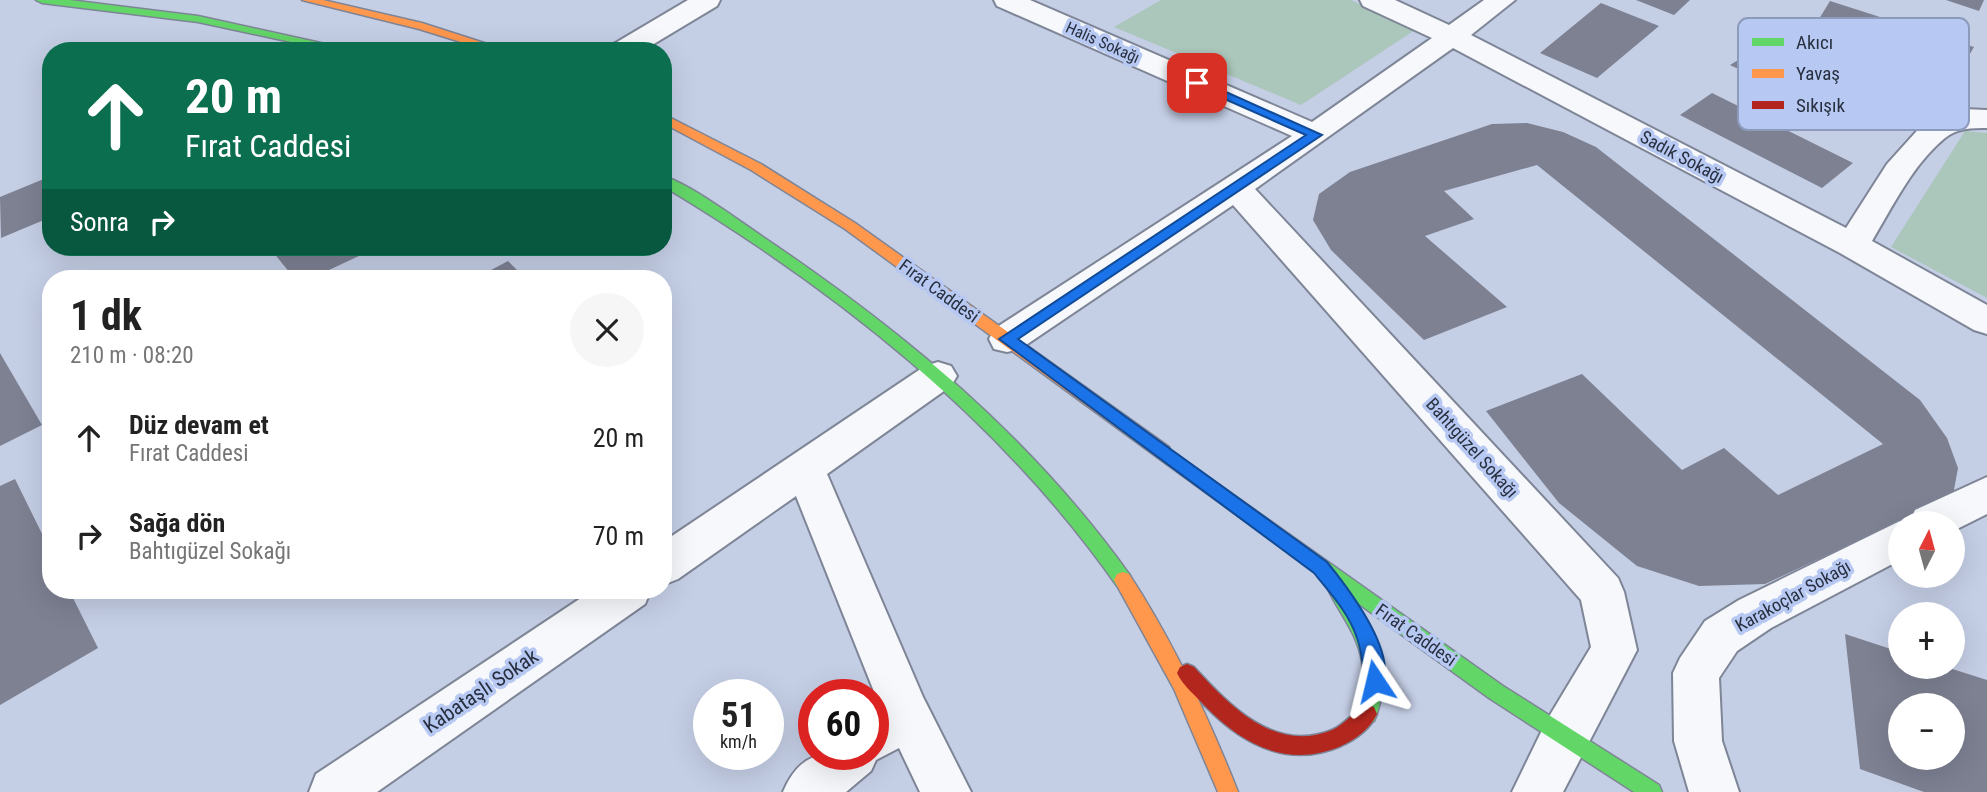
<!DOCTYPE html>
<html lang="tr">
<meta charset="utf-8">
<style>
:root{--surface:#fff;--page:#f6f6f6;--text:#222;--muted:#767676}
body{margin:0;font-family:"Roboto Condensed",sans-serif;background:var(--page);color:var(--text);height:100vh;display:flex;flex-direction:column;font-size:26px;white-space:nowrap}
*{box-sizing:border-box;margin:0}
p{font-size:23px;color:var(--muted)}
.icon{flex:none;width:38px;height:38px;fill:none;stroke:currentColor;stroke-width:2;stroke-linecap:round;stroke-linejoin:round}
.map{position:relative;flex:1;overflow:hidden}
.sheet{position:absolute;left:42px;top:270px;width:630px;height:329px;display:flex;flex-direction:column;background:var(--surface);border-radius:28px;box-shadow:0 7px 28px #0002}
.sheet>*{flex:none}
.hud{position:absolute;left:42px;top:42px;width:630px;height:214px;border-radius:28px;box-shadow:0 7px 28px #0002;background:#0b6e4f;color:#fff;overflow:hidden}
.needle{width:46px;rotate:6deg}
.controls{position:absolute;left:1888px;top:511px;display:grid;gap:14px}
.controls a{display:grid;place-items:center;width:77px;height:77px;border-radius:50%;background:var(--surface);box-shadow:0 7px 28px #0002;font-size:35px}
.speed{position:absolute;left:693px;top:679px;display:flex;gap:14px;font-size:35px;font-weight:700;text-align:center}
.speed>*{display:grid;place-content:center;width:91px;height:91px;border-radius:50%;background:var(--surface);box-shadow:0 7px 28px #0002;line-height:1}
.speed small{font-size:18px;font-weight:400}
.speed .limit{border:10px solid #d22;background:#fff;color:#111}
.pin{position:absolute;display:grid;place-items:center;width:60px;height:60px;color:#fff;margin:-30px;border-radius:14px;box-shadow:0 4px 10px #0006}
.me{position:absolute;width:77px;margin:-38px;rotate:350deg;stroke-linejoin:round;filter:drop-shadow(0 0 5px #0008)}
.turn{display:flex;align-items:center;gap:24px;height:147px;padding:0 28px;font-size:32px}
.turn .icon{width:91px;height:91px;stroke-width:2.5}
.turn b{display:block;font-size:49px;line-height:60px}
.then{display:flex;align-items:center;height:66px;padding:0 28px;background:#0003;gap:14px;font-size:26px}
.round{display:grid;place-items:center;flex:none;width:74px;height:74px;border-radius:37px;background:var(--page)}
.headline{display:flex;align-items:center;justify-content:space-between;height:119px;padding:0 28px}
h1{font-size:42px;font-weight:700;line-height:52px}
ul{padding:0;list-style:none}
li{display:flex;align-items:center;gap:21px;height:98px;padding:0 28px}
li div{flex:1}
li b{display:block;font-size:26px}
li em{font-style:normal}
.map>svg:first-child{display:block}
.green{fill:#abc6ba}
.building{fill:#7d8192;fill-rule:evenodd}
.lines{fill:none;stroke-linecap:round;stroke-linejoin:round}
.street-casing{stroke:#7e8596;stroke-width:4}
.fast-casing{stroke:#7e8596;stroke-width:3}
.slow-casing{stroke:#7e8596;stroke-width:3}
.jam-casing{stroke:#7e8596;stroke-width:3}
.street{fill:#f6f8fb;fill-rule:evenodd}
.fast{fill:#63d668;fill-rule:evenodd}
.slow{fill:#ff974d;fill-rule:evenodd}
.jam{fill:#b3261e;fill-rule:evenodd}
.route{fill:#1a73e8;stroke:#114b97;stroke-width:2}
.labels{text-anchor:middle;stroke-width:7;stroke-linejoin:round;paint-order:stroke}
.far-street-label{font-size:16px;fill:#282f3f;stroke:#b7c9f2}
.street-label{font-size:18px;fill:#282f3f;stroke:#b7c9f2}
.near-street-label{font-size:21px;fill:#282f3f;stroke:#b7c9f2}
.key{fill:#b7c9f2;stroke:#8c9bbc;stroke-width:2}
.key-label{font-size:19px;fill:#282f3f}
</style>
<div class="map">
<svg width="1987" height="792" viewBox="0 0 1987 792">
<rect width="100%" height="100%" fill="#c4cee5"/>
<path class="green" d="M1161,0H1351L1415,30L1301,105L1114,27Z
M1965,131L1987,133V298L1891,247Z"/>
<path class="building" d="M1636,0H1690L1674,15Z
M1946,0H1984L1979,11Z
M1830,1L1974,47L1959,72L1816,24Z
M1601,3L1659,26L1597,78L1540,53Z
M1763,45L1897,106L1866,130L1730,65Z
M1712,93L1853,163L1822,188L1680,115Z
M1527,123L1563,132L1596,147L1920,400L1947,438L1958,468L1953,495L1927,517L1900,523L1870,535L1765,584L1699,586L1637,566L1559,503L1486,411L1582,374L1682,470L1724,448L1778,495L1883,444L1537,165L1444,191L1474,219L1425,236L1507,307L1424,340L1331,250L1313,220L1319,194L1350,172L1492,124Z
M51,176V217L1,238L0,197Z
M269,247H378L312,278H294Z
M508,261L525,278H476Z
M0,353L42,425L0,446Z
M15,479L51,552V590H69L98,648L0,705V486Z
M1845,634L1900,652V667H1946L1987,680V792H1924L1860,769ZM1900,705H1953V758H1900Z"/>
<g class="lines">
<defs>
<path id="street" d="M688,0H720L717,6L642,51H608L612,45Z
M994,0H1030L1312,122L1432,38L1363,6L1360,0H1395L1449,25L1484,0H1515L1471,35L1846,228L1887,164L1924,123L1963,109L1987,110V128C1972,128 1957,128 1945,138C1913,164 1893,206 1872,241L1987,305V334L1974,330L1840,253L1453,48L1255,189L1618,578L1624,592L1637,650L1563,792H1512L1547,720L1591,647L1581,600L1233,205L1020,349L1007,352L994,349L989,339L994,329L1292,136L997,6Z
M938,362L951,366L957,376L951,386L827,474L923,697L971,792H920L899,748L876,760L871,771L846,792H783C803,745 830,754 873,754V708L879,704L796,496L678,579L663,585V542L925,366Z
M1987,477V514L1953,531V523H1909L1915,510Z
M1900,521L1907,523H1900V560L1771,628L1737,651L1719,678L1722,741L1739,792H1689L1674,741L1673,673L1680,658L1705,621L1739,600Z
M593,590H651L645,604L377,792H309L316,774Z"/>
<path id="fast" d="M36,0H69L198,16L357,51H333L198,22L42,3Z
M663,176C690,184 738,220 763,237C904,332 1030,436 1129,574L1132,580L1129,586L1123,588L1117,586C1000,419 836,290 663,186Z
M1163,445L1503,686L1659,785L1662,792H1634L1489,698L1355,601C1377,637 1392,679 1374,721L1367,723L1360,721C1356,711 1365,679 1362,661C1357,632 1339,613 1327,587L1329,582L1157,457L1155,452L1157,447Z"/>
<path id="slow" d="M302,0H323L422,23L509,51H490L419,29Z
M663,114L761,164L855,223L1169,447L1171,452L1169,457H1157L845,229L751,170L663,123Z
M1123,572L1129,574C1174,643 1208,716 1238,792H1218L1174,689L1114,580L1117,574Z"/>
<path id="jam" d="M1187,664L1194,667C1229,705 1275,754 1332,730C1346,724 1354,710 1367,705L1374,707L1377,714C1370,729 1356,739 1341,746C1288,769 1243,745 1205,706C1196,696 1183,686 1177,673L1180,667Z"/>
</defs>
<use href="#street" class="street-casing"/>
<use href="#fast" class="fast-casing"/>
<use href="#slow" class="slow-casing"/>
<use href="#jam" class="jam-casing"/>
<use href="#street" class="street"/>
<use href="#fast" class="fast"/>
<use href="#slow" class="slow"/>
<use href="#jam" class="jam"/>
</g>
<path class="route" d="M1197,79L1322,135L1018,339L1327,562C1348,588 1398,652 1382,687L1375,690L1368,687C1362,672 1363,654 1357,638C1349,613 1330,593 1314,573L999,339L1306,135L1193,85V80Z"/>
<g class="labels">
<g class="far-street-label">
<text transform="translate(1103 42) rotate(24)" y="6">Halis Sokağı</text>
</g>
<g class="street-label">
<text transform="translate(1682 157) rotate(28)" y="6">Sadık Sokağı</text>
<text transform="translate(939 291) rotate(36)" y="6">Fırat Caddesi</text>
<text transform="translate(1472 448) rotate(48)" y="6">Bahtıgüzel Sokağı</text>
<text transform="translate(1793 596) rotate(-29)" y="6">Karakoçlar Sokağı</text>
<text transform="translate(1416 635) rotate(35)" y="6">Fırat Caddesi</text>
</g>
<g class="near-street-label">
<text transform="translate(481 691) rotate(-34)" y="7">Kabataşlı Sokak</text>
</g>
</g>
<rect x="1738" y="18" width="231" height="112" rx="10" class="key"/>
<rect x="1752" y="38" width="32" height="8" fill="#63d668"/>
<rect x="1752" y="69" width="32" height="9" fill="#ff974d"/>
<rect x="1752" y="101" width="32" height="8" fill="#b3261e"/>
<g class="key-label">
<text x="1796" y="49">Akıcı</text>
<text x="1796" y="80">Yavaş</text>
<text x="1796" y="112">Sıkışık</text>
</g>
</svg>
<div class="controls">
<a><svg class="needle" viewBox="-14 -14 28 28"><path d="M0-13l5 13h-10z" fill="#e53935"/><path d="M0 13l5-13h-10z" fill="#767676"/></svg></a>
<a>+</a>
<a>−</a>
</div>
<div class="speed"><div>51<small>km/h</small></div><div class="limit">60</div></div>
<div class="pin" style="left:1197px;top:83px;background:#d93025"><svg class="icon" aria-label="arrive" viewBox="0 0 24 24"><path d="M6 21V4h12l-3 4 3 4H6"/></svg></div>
<svg class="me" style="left:1375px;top:681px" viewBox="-20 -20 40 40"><path d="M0-17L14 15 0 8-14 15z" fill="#1a73e8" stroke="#fff" stroke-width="4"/></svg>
<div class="hud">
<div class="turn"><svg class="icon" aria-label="ahead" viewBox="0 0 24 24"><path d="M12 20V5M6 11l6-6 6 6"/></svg><div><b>20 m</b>Fırat Caddesi</div></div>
<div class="then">Sonra<svg class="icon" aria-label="right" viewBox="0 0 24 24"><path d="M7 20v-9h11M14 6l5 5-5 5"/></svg></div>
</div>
<section class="sheet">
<div class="headline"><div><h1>1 dk</h1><p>210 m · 08:20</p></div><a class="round"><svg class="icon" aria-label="close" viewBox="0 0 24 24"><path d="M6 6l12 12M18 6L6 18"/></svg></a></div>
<ul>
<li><svg class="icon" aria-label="ahead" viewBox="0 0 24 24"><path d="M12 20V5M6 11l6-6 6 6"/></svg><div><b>Düz devam et</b><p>Fırat Caddesi</p></div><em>20 m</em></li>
<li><svg class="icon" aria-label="right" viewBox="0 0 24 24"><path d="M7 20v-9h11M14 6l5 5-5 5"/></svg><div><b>Sağa dön</b><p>Bahtıgüzel Sokağı</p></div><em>70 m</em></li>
</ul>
</section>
</div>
